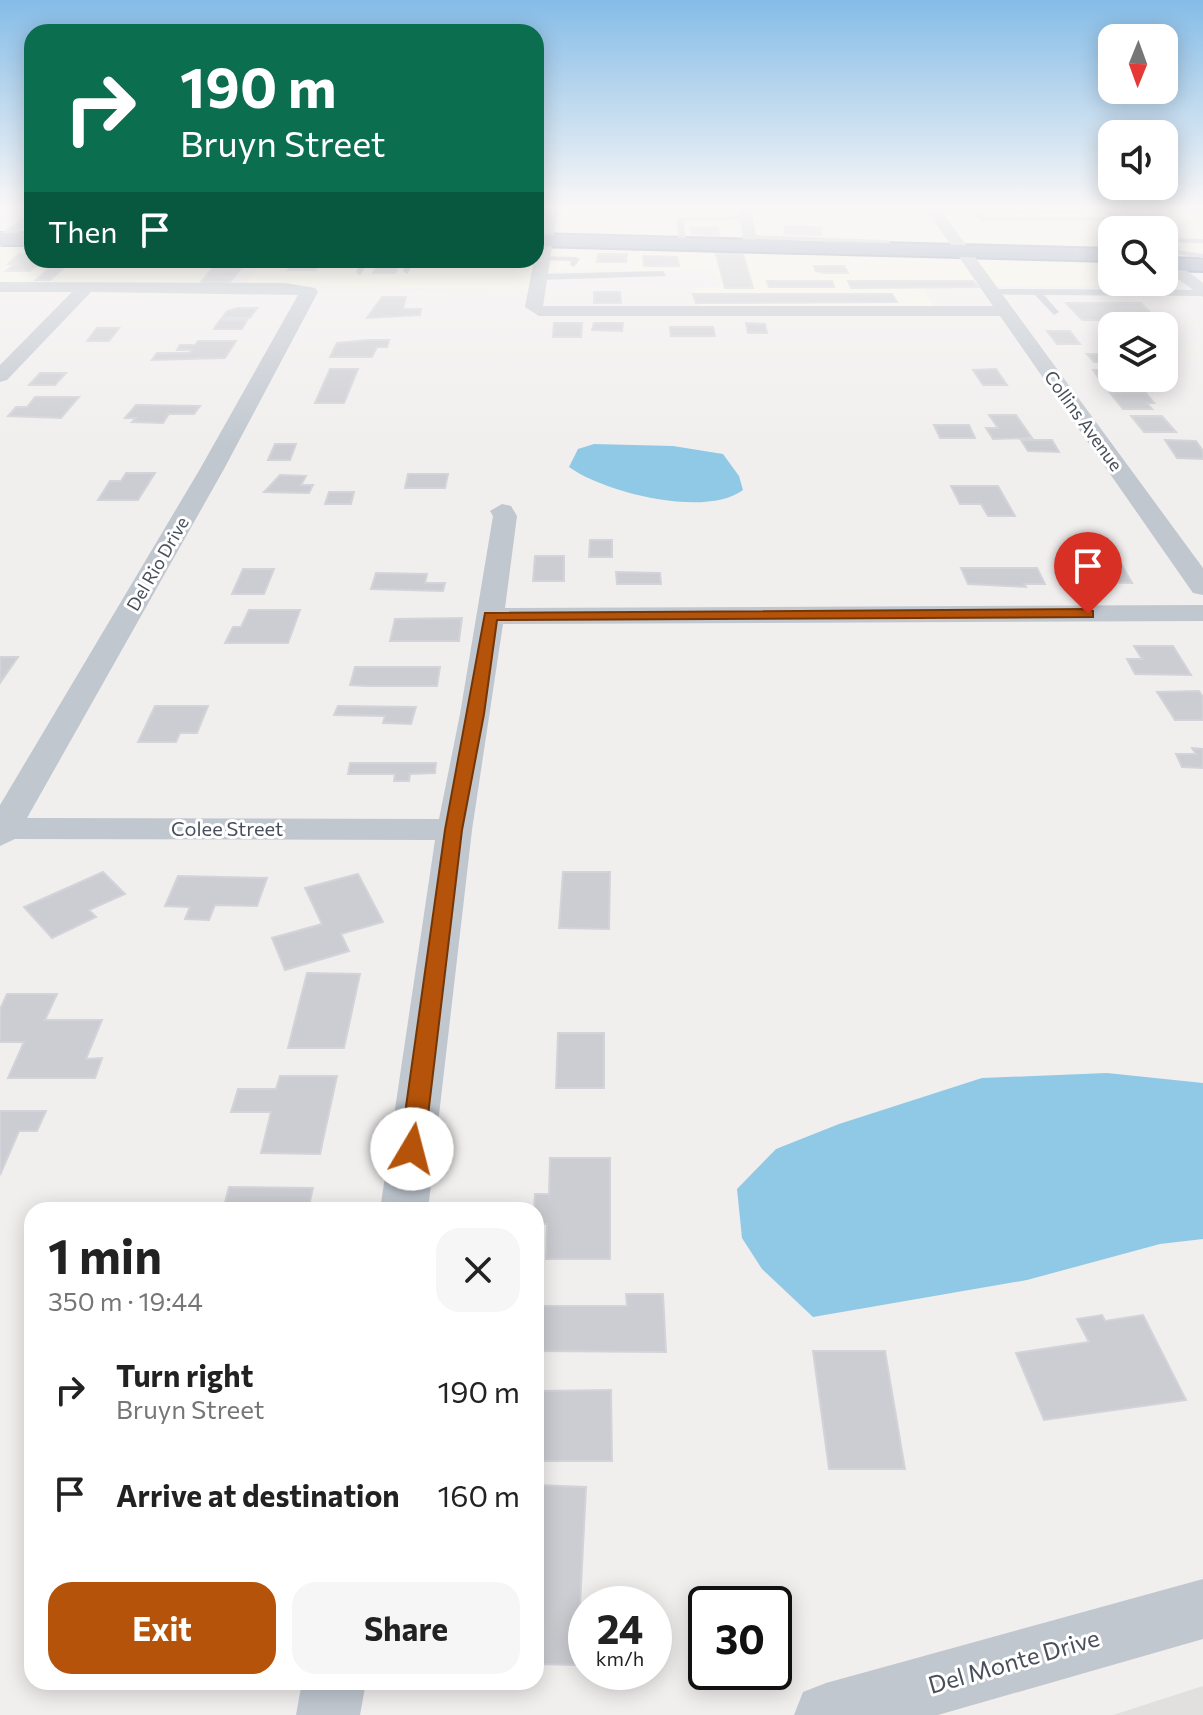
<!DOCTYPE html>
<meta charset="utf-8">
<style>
:root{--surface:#fff;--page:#f6f6f6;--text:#222;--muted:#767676;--accent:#b45309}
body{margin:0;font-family:Commissioner,sans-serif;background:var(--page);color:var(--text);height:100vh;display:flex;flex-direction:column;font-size:30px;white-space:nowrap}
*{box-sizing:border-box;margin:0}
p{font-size:26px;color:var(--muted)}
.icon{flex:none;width:44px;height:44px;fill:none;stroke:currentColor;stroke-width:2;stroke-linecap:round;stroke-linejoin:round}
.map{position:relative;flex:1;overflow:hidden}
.sheet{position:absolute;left:24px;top:1202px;width:520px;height:488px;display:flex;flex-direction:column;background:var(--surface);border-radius:24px;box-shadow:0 4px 20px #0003}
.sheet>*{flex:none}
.top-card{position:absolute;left:24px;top:24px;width:520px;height:244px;border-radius:24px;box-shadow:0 4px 20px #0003;background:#0b6e4f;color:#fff;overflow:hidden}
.needle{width:52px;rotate:181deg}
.controls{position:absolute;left:1098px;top:24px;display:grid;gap:16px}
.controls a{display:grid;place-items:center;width:80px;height:80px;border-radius:16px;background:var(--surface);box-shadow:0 4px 20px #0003;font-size:40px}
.speed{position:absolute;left:568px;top:1586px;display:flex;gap:16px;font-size:40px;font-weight:700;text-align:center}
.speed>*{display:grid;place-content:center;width:104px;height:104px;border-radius:50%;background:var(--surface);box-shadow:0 4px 20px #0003;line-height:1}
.speed small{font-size:20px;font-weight:400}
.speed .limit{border:4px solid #111;border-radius:12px;background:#fff;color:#111}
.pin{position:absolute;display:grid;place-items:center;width:68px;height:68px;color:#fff;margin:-82px -34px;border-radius:50% 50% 50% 0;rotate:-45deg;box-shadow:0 0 8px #0007}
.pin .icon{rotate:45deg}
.me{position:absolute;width:88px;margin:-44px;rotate:8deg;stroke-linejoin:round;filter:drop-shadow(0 0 6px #0008)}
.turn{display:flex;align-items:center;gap:28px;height:168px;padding:0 24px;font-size:36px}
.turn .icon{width:104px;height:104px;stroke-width:2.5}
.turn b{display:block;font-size:56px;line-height:68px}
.then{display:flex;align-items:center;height:76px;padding:0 24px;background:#0003;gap:16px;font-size:30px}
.round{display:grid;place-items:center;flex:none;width:84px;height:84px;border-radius:24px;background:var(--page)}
.head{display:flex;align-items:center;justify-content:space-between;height:136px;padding:0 24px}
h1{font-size:48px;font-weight:700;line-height:60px}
.button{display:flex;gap:16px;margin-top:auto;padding:16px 24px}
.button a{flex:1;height:92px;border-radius:24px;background:var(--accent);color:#fff;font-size:32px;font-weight:700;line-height:92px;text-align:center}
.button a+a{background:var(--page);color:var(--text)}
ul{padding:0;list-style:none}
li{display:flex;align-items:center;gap:24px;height:104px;padding:0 24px}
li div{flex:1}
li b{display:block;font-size:30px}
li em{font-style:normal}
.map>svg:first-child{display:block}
.commercial{fill:#faf7e8}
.education{fill:#e1e0df}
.water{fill:#90c9e5}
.building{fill:#cccdd2;stroke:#d3d4d9;stroke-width:2}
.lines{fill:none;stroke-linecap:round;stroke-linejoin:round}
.highway-casing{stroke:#7586a5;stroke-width:4}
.lane{fill:#c0c7cf;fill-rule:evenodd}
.street{fill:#c0c7cf;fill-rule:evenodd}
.highway{fill:#8a9bb9;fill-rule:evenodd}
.route{fill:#b45309;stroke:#753606;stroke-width:2}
.labels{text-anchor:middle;stroke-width:6;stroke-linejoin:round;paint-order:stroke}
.far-street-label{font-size:18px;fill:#484f5a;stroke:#fff}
.street-label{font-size:20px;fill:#484f5a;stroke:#fff}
.near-street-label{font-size:24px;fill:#484f5a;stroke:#fff}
</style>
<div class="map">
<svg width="1203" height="1715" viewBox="0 0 1203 1715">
<rect width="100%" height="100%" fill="#f1eeee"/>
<path class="commercial" d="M751,208H926L956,251L759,244Z
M939,208H1203V252H1164V230H1112V253L970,251Z
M557,209H739L745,244L553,238Z
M9,241H32V260H249L229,285H0V247Z
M552,242L959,255L981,286L922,287L936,309H699L695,288L721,287L713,271H548Z
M974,257L1112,264V282H1164V267L1179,287L996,286Z
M263,260H535L530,290L244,285Z"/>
<path class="education" d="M1203,1686V1715H1113Z"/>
<path class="water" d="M594,444L673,446L723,454L739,476L743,490C706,518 605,493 569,467L578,449Z
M1107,1073L1203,1083V1239L1160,1244L1027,1280L813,1317L762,1269L742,1238L737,1189L776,1149L839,1124L982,1078Z"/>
<path class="building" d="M785,226L821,227L822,235L784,234Z
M690,227H718L719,235L692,234Z
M19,254H32V260H51L40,263L30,271H6L15,264H8Z
M598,254H627L626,262H597Z
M716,254H743L753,288H725Z
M643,256L677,257L679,266H644Z
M58,260H73L50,280H36Z
M122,260H181L119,263Z
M219,260H248L230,282H201Z
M295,260H322L315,270H288Z
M379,260H400V264L395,273H373Z
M814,266H844L848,273H824L816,271Z
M767,281H832L834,287H769Z
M848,281H973L978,287L851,288Z
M594,292H620L621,303H594Z
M693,294H892L897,302L696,303Z
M382,297H406L403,309H421L420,315L367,318Z
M1066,303H1141L1158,320H1082Z
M238,308H257L250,318H222L227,311Z
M220,320H247L242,329H214Z
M554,323H582L581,337H553Z
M594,323H623L622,331L592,330Z
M746,323L765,324L767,333H748Z
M670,327H713L715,336H671Z
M97,328H119L109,341H87Z
M1047,331H1070L1080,344H1057Z
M370,340H389L387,347H377L372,357H330L337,343Z
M198,341H236L225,358L152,360L157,353H189L192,350H177L180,345H195Z
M1087,354H1112V362H1094Z
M330,369H358L344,403H315Z
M996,369L1007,385H983L973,370Z
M1093,370H1112V378L1131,380H1100Z
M40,373H66L55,385H29Z
M1110,393H1146L1154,403H1147L1152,409H1123Z
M35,397H79L61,418L8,416L16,407H27Z
M136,405L200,406L194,414H169L163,423L132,422L136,418H125Z
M989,415H1016L1032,438L993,439L986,428H998Z
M1131,416H1162L1176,432H1144Z
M934,425H969L975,438H940Z
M1021,440H1052L1059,452L1028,451Z
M1165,440L1196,441L1203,451V459L1177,458Z
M275,444H296L290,460H268Z
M126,473H155L138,500H98L110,481H121Z
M408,474H448L445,488H405Z
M280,475L306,476L301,485H313L309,493L264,492Z
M951,486H998L1015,516H988L981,504H960Z
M329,492H354L351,504H325Z
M590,540H612V557H589Z
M1077,553H1115L1132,583L1092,582Z
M535,556H564V581H533Z
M961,568H1037L1045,584H1024L1026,587L968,584Z
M243,569H274L264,594H232Z
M616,572L660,573L661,584H617Z
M376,573L427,574L425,583H445L443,591L371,589Z
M249,610H300L288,643H225L233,627H241Z
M462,618L459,641H390L395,619Z
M1134,646H1173L1191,675L1135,674L1127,659H1142Z
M0,657H18L0,683Z
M355,667H440L437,686H368L350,685Z
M1199,691L1203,697V720H1175L1157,692Z
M155,706H208L197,733H180L176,742H138Z
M338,706L416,707L411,724L383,723L385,716L334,715Z
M1192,748L1203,749V768L1182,767L1176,754H1196Z
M350,763H436L435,773L410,774L409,781H394L395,774H348Z
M103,872L125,894L89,910L96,917L52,938L24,907Z
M563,872H610L609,929L559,928Z
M358,874L383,922L341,934L349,951L285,970L272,938L322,924L305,888Z
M178,876L267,878L257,906L215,905L209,920L185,919L190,907L165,906Z
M307,973L360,974L344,1048H288Z
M7,994H57L45,1020H102L86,1059L102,1058L95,1078H8L24,1042H0V1009Z
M558,1033H604V1088H556Z
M280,1076H337L320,1154L261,1153L271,1112H231L238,1089H276Z
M0,1111H46L37,1131H19L0,1175Z
M550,1158H610V1259H546L547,1224L536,1223L534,1210L535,1194H549Z
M229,1187L313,1188L308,1210H223Z
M626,1294H663L666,1352L536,1351V1306H627Z
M1102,1315L1105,1321L1143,1315L1186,1400L1044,1420L1016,1353L1089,1342L1077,1319Z
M813,1351H885L905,1469H829Z
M611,1390L612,1461H536V1391Z
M536,1485L586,1487L577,1665L536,1664Z"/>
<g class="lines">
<defs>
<path id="highway" d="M0,233H32V245H0Z
M536,234L1112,249V261L536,246Z
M1164,258L1203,259V271L1164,270Z"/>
</defs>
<use href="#highway" class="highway-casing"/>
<path class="lane" d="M1203,208V212L1115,213L1133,230H1125L1115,221H982L971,211ZM981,213H1106L1110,217H984Z
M748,216L751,220L684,221L686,243L682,245L678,243L677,217Z
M751,235L886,240L890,242L891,251L884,253L882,244L748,239Z
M1164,238L1203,239V243L1164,242Z
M1164,248L1203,254V258L1164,252Z
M542,256L576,257L580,259L574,267L570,265L571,261L539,260Z
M362,260H370L360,275L356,272Z
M408,260H416L407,274L403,271Z
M663,271L666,276L539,280L535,277L539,274Z
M992,289L1203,290V296L1044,295L1059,312L1054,315L1035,295L989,294Z"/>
<path class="street" d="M544,208H558L543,306H993L925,208H939L1203,568V595L1193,593L1000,316H539L525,307Z
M738,208H752L758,249L744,246Z
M32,212V224L0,247V234Z
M1164,260L1174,261L1203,283V297L1164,269Z
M0,282L285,283L315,288L318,292L224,469L27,818L439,819L460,714L493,516L490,511L502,504L511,506L517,516L505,608L1203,605V621L503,624L472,830L428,1210H380L435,840L15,839L0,846V805L200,469L298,295L91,292L7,380L0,382V365L72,292H0Z
M1203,1579V1639L938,1715H794L803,1692L826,1683Z
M302,1682H366L360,1715H296Z"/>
<use href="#highway" class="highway"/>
</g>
<linearGradient id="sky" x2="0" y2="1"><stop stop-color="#85bce7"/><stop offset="0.46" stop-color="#f9f7f7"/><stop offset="1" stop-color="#f9f7f7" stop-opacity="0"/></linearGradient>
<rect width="1203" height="448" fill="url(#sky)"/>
<path class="route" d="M1088,609L1093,611V617L497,620L484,714L462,830L424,1149L420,1156H404L400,1149L445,830L485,613Z"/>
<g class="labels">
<g class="far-street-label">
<text transform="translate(1083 421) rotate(54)" y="6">Collins Avenue</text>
<text transform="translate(158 564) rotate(-60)" y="6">Del Rio Drive</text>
</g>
<g class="street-label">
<text x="227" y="836">Colee Street</text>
</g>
<g class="near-street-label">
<text transform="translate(1014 1662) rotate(-16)" y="8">Del Monte Drive</text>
</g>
</g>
</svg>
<div class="controls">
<a><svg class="needle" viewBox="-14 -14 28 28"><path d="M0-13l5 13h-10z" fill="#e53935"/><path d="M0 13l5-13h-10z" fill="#767676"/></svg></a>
<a><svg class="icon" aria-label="sound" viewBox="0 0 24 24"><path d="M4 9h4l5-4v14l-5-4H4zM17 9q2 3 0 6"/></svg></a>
<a><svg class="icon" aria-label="search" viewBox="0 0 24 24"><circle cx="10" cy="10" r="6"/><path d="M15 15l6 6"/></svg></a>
<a><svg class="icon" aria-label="layers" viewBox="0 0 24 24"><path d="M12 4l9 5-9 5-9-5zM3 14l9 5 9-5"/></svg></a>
</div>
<div class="speed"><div>24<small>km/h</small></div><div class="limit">30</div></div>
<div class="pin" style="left:1088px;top:614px;background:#d93025"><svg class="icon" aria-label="arrive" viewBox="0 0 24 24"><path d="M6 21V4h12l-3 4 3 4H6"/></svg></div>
<svg class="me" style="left:412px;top:1149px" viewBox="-20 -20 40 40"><circle r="19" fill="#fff"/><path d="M0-13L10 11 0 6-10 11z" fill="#b45309"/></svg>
<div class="top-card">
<div class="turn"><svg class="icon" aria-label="right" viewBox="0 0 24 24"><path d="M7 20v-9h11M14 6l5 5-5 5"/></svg><div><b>190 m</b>Bruyn Street</div></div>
<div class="then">Then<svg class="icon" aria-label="arrive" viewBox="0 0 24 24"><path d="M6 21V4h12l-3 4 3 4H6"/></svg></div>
</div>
<section class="sheet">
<div class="head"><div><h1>1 min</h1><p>350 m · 19:44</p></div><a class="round"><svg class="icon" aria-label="close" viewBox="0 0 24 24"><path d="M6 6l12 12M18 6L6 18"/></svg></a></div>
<ul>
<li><svg class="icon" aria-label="right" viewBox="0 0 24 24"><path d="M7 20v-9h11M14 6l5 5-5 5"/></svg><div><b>Turn right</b><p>Bruyn Street</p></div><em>190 m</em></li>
<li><svg class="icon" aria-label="arrive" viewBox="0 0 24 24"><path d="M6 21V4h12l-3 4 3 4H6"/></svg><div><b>Arrive at destination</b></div><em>160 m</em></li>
</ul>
<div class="button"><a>Exit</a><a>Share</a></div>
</section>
</div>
